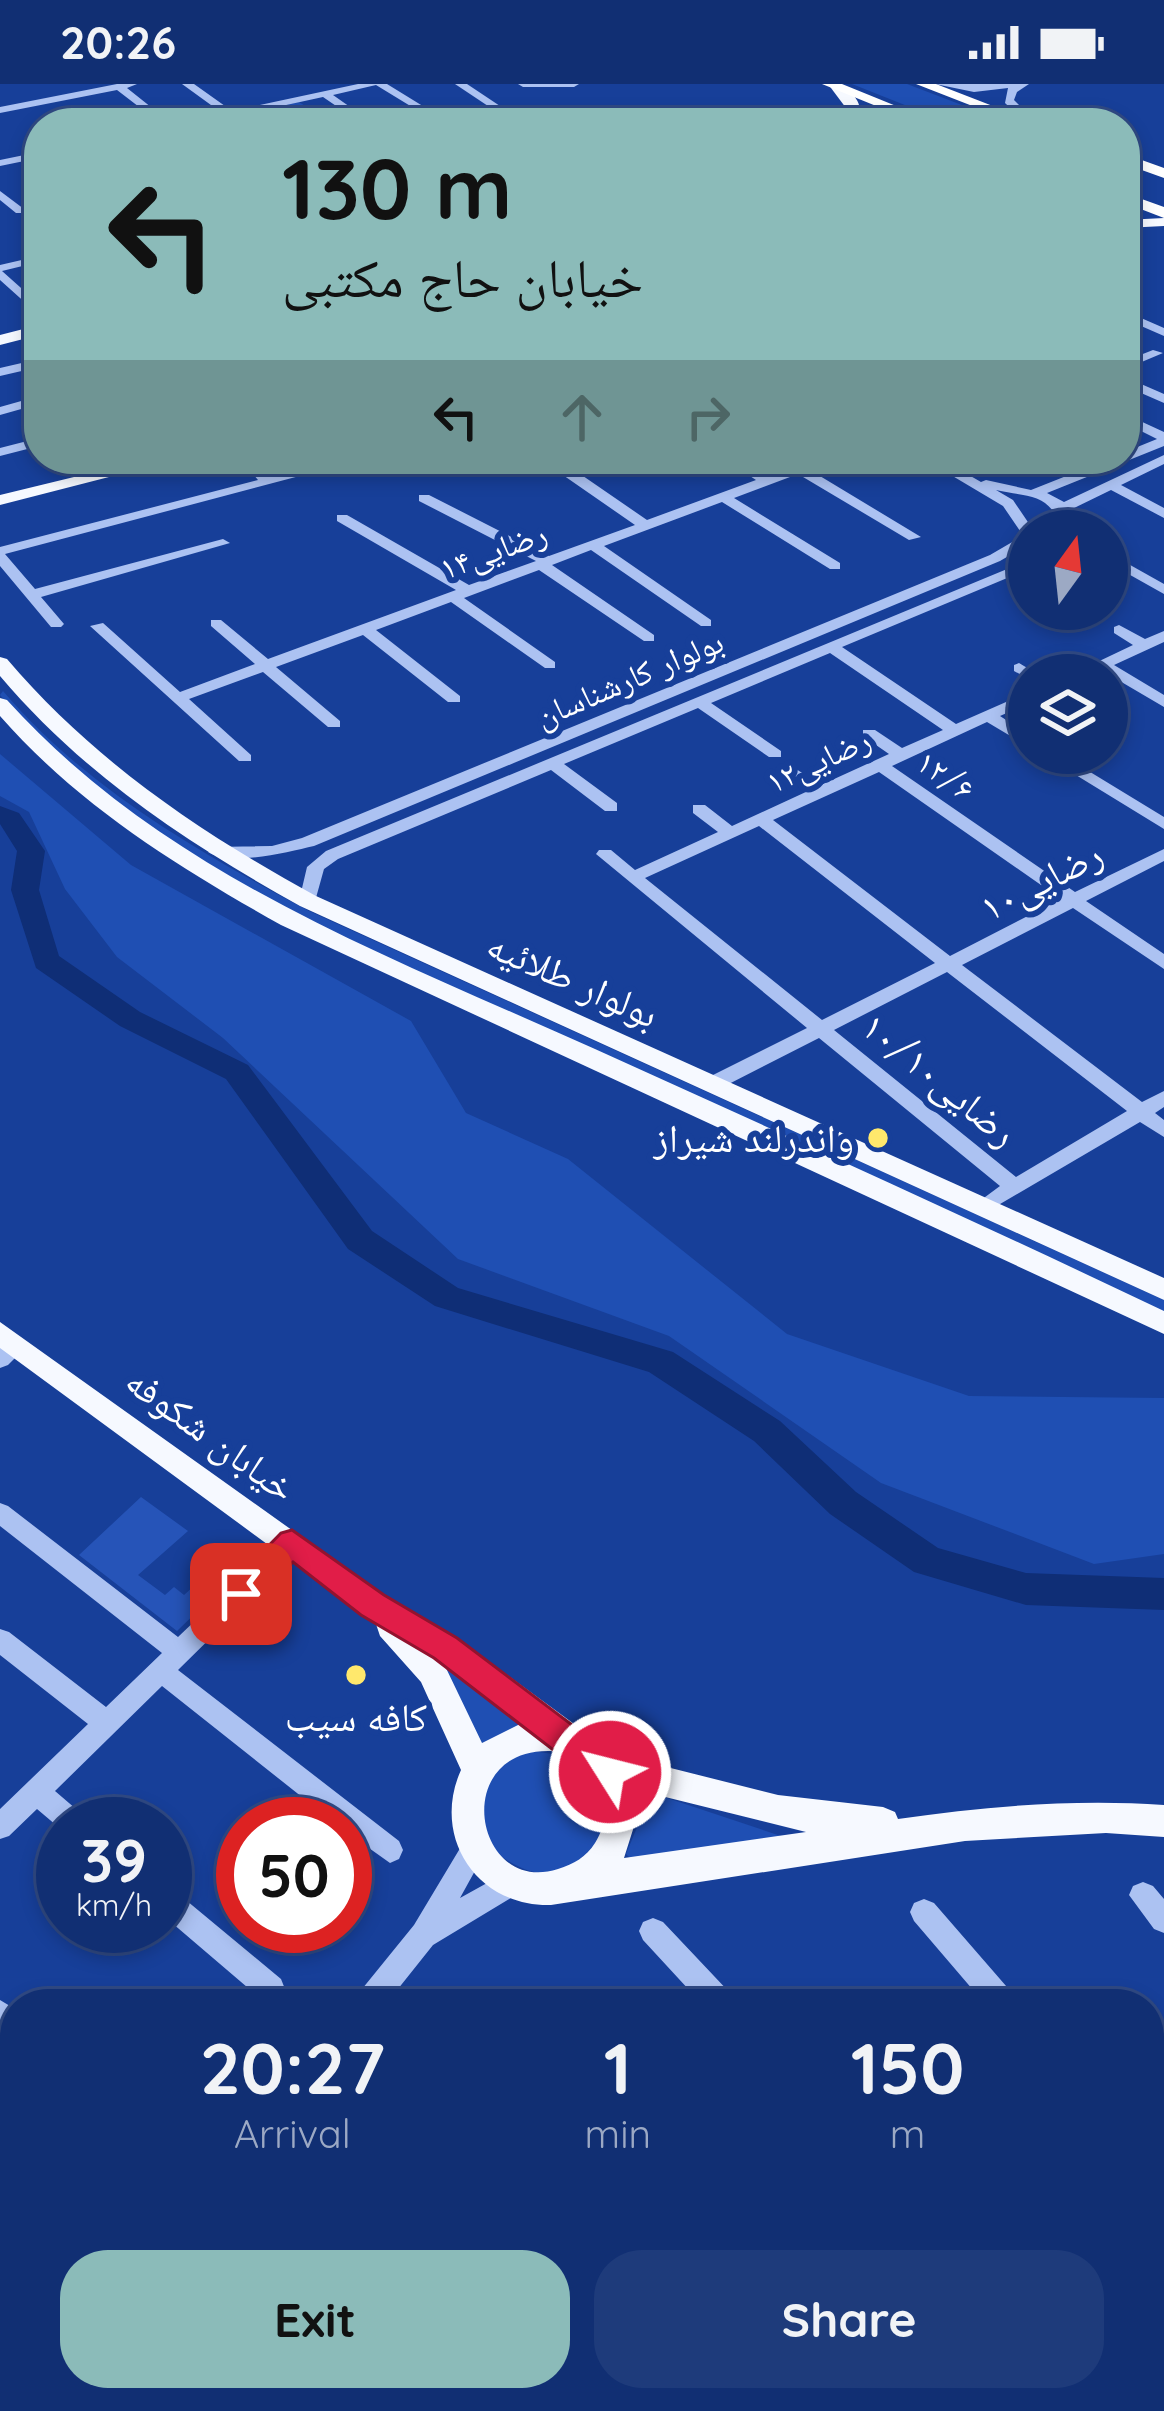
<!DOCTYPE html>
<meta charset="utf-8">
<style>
:root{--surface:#112f73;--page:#1e3b7b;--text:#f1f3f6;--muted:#9ca9c4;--line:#304a85;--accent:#8bbbb9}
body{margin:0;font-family:Quicksand,"Noto Naskh Arabic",sans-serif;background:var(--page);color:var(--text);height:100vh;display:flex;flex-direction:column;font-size:45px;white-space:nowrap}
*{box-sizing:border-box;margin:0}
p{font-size:39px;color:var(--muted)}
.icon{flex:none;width:66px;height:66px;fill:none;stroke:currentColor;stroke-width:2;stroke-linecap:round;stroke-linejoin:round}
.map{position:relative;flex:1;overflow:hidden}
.details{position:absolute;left:0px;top:1905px;width:1164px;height:423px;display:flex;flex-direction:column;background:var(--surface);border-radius:48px 48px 0 0;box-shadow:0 6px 18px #0003,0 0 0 3px var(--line)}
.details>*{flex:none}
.guide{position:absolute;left:24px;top:24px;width:1116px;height:366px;border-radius:48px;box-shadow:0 6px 18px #0003,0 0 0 3px var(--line);background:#8bbbb9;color:#111;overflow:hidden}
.needle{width:78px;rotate:15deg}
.tools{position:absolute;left:1008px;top:426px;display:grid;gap:24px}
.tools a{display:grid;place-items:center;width:120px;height:120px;border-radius:50%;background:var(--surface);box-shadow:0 6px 18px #0003,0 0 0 3px var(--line);font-size:60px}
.speed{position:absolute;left:36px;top:1713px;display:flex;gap:24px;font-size:60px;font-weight:700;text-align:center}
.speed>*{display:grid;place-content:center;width:156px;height:156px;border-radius:50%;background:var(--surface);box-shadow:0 6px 18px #0003,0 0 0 3px var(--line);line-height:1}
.speed small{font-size:30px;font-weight:400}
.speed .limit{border:18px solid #d22;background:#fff;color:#111}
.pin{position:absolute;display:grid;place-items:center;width:102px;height:102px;color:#fff;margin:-51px;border-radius:24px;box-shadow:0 6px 18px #0006}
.me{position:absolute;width:132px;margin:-66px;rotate:306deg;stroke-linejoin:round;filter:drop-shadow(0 0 9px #0008)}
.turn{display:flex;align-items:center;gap:42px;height:252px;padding:0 60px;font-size:54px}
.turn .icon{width:156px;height:156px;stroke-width:2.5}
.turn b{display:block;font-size:84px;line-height:102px}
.lanes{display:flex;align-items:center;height:114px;padding:0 60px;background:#0003;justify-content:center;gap:60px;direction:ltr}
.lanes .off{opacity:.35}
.eta{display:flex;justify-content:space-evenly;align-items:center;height:204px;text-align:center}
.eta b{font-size:72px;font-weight:800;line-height:84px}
.cta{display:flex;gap:24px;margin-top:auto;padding:24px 60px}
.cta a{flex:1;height:138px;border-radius:48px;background:var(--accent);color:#111;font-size:48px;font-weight:800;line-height:138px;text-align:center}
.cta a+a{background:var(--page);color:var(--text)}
.status{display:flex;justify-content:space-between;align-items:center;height:84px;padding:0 60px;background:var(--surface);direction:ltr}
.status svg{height:33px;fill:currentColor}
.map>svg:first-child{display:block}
.green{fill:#1f4fb3}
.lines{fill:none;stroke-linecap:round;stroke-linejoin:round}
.river{fill:#0f2e76;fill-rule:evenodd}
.building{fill:#2654b8}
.minor{fill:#acc2f2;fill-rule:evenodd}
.major{fill:#f6f9ff;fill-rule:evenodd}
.highway{fill:#fff;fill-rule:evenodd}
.route{fill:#e11d48;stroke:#92132f;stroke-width:3}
.poi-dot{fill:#ffe86c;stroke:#173f99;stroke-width:4.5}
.labels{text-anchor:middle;stroke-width:12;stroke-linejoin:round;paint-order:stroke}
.far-street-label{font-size:33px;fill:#fff;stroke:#173f99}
.street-label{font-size:39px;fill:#fff;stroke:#173f99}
.poi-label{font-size:39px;fill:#fff;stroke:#173f99;text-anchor:end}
</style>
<div class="status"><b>20:26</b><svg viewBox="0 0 49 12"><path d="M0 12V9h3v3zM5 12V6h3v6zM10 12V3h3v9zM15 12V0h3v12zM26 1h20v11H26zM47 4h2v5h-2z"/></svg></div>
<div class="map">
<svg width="1164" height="2327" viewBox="0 0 1164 2327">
<rect width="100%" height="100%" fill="#173f99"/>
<path class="green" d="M852,0H907L1009,39H950Z
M299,18L331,39L217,36Z
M3,607C83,702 200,769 309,827L1164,1216V1229C971,1141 778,1053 586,964C381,871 149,788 0,611Z
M0,670L131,781L411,937L466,1029L568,1075L787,1250L969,1312L1164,1314V1470L1094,1480L881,1399L669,1252L458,1175L223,954L117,873L65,805L29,728L0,712Z
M449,1583L522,1634L521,1642L473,1663L445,1589Z
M532,1667L574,1673L604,1703L608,1743C567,1800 539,1803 484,1760L482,1701L512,1673Z
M643,1706L793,1756L635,1779L626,1770L638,1741L637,1712Z"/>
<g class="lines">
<path class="river" d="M0,722L19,729L45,767L39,806L59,872L140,928L248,981L372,1147L458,1204L673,1268L780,1337L856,1408L938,1464L1026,1489L1164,1494V1526L1026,1521L914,1488L830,1430L754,1357L649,1288L435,1222L348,1165L226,995L120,942L36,884L11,806L17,767L0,740Z"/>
</g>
<path class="building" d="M141,1413L188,1447L138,1491L165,1511L174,1503L184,1511L225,1474L241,1485L177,1547L79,1471Z"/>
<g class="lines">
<path class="minor" d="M117,0H137L127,4L171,39H160L117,6L0,29V23Z
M182,0H194L232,27L358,0H387L439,32L430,34L376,1L333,11L373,39H361L323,13L203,39H184L222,29Z
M455,0H467L500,22L491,24Z
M518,0H579L574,3H523Z
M935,0H1029L1017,8L1014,16L1037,39H1026L1005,19L1008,4L974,8Z
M505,34L513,39H501Z
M39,68V74L0,82V76Z
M0,107L24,125V129H16L0,116Z
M34,135L39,136V145L28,138Z
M39,172V178L2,187L39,220V231L0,196V181Z
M1125,227L1164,244V252L1125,235Z
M1153,266L1163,269L1125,285V277Z
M39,275V283L0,292V284Z
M1125,293L1164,310V319L1125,302Z
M39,312V320L0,331V323Z
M1125,330L1164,348V362L1047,409L1064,418L1164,371V380L1121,401L1164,424V434L1111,406L1070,426L1077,447H1063C1049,408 1032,414 996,406L1013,416L1034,447H1029L1024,463L1000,477L314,762C287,768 232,783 208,768L217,763L272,762L302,754L990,471L1014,457L1020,447L1003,422L924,375H941L981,398L986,396L1031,406L1109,375H1125V368L1157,355L1125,339Z
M39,354V362L0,372V364Z
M240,375H254L270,393L341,375H364L5,470L35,505L223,455L230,459L41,513L64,540L61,543H51L0,482V463L258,396Z
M724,375H740L768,392L813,375H833L810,386L921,453L909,456L798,390L734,414L840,479V485H830L722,418L604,462L711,536V542H701L591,466L552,481L654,551V557H644L539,486L464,514L555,578V584H545L451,518L376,546L460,612V618H448L363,551L276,583L340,637V643H328L263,588L189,615L251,671V677H239L90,542L103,539L180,608L255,580L211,542V536H221L268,575L456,506L337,437V431H347L469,501L536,477L419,417V411H429L549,472L635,441L560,389V383H570L647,436L756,396Z
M1107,468L1164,500V510L1107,478Z
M1029,476V485L842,563L956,640L1029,608V619L1000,632L1029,651V663L987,638L892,682L1075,808L1164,765V777L1086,817L1164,870V885L1073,824L962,881L1142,1018L1164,1007V1023L1155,1029L1164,1036V1053L1140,1038L983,1130L973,1122L1000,1102L819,954L719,1005H705L702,1000L705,995L807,944L596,770L599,766H611L635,786L718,748L693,729V721H705L732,742L808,707L784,691V685H796L821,701L889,670L863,652V646H875L902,664L943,646L830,569L711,619L781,667V673H769L698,624L564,680L617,719V727H605L551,686L338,775L324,785L314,821L308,823L299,817L307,783L326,767ZM879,688L1061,815L950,872L773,736ZM759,742L935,879L822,936L645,794ZM947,888L1127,1027L1016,1093L834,946Z
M1119,541L1145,555L1164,547V558L1114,581L1164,611V623L1101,586L1091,591H1070L1133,561L1114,549V543Z
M1019,579L1039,591H1029V595L1014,587V581Z
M1040,669H1059L1164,733V745Z
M16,1253L24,1256L27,1262L8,1281L0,1284V1263Z
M0,1419L8,1422L178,1553L284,1452L292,1449L300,1452L304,1459L300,1466L178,1586L399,1757L403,1766L399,1775L390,1779L345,1747V1740H336L162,1602L55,1707L83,1731L87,1740H63V1747L37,1725L9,1752L0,1755V1725L88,1640L0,1571V1545L9,1548L106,1623L162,1569L0,1442Z
M474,1752L483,1756L487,1765L460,1814L514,1784L524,1788L528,1797L524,1806L433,1861L386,1920H354L358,1910L414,1841L465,1756Z
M1143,1798L1153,1802L1164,1815V1849L1154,1845L1129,1811L1133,1802Z
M165,1803L175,1807L281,1895L285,1905L281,1915L271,1919L261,1915L165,1833Z
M924,1815L934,1819L1013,1910L1017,1920H985L914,1837L910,1828L914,1819Z
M653,1834L663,1838L731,1910L735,1920H702L643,1856L639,1847L643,1838Z
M0,1916L15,1925V1959L0,1950Z
M1164,2053V2084L1149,2091V2060Z
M1149,2304L1162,2327H1127L1120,2313H1149Z
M15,2305V2313H46L41,2324L0,2327L3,2316Z
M239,2313H278L285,2327H246Z
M493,2313H532L539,2327H500Z
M768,2313H803L797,2327H762Z
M853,2313H888L894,2327H859Z"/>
<path class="major" d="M828,0C842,0 858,10 860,25L854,31L865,28L892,39H828L846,24Z
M1164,134V142L1125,144V136Z
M39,241V251L0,261V251Z
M148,375H179L0,421V411Z
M0,573L7,575C94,677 199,748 316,812L1164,1194V1216L300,822C187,759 84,691 0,592Z
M0,614L7,616C164,790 386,871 595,965C785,1051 975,1137 1164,1227V1250L281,841C178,783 79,722 0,632Z
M0,1238L383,1511L457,1554L615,1670L778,1711L883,1723L895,1728L898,1735C986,1722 1075,1715 1164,1721V1753L1106,1749L965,1757L551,1821C476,1823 431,1752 461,1686L421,1598L380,1552L376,1540L0,1264ZM445,1582L520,1640L482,1659ZM551,1667C590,1676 620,1720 595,1759C586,1773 574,1780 558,1785C474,1812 449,1664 551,1667ZM633,1705L806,1748L624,1774L636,1736Z"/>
<path class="highway" d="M822,0H842L938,39H918Z
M916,0H936L1037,39H1016Z
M1125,70L1164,84V94L1125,80Z
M1125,109L1164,123V134L1125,119Z"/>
</g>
<path class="route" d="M292,1446L384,1511L457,1554L580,1647L609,1662L627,1688L622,1698L610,1703L556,1668L434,1574L361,1531L293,1478C276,1495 256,1529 230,1520L225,1510L230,1501L281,1449Z"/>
<g class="poi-dot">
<circle cx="878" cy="1054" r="12"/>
<circle cx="356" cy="1591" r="12"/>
</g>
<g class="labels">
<g class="far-street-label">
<text transform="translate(493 466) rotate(-20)" y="12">رضایی۱۴</text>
<text transform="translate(629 594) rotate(-23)" y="12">بولوار کارشناسان</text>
<text transform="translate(818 676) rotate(-25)" y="12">رضایی۱۲</text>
<text transform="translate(946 691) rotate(35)" y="12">۱۲/۶</text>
</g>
<g class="street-label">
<text transform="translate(1041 796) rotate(-27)" y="14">رضایی۱۰</text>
<text transform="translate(573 895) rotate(24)" y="14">بولوار طلائیه</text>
<text transform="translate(940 995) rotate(39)" y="14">رضایی۱۰/۱۰</text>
<text transform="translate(211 1350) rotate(36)" y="14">خیابان شکوفه</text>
</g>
<g class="poi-label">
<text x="854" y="1068">واندرلند شیراز</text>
<text x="356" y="1647" text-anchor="middle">کافه سیب</text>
</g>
</g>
</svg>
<div class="tools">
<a><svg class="needle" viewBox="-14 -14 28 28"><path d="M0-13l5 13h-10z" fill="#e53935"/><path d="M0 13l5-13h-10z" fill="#9ca9c4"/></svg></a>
<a><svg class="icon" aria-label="layers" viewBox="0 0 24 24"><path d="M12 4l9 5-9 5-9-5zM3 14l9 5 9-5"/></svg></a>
</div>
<div class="speed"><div>39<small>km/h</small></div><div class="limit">50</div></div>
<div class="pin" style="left:241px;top:1510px;background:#d93025"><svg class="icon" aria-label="arrive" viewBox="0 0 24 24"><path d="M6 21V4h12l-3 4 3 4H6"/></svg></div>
<svg class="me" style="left:610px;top:1688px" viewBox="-20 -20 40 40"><circle r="17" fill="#e11d48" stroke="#fff" stroke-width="3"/><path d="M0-11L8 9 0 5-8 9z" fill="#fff"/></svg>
<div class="guide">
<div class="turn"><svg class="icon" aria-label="left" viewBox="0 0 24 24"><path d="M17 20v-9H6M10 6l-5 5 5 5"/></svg><div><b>130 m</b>خیابان حاج مکتبی</div></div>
<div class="lanes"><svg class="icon" aria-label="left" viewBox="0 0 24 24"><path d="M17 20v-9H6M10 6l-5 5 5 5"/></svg><svg class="icon off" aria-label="ahead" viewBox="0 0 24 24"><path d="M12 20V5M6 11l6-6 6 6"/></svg><svg class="icon off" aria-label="right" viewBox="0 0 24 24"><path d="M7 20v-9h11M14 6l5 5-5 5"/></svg></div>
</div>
<section class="details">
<div class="eta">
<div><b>20:27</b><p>Arrival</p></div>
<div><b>1</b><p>min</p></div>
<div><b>150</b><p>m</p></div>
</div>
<div class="cta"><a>Exit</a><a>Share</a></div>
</section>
</div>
